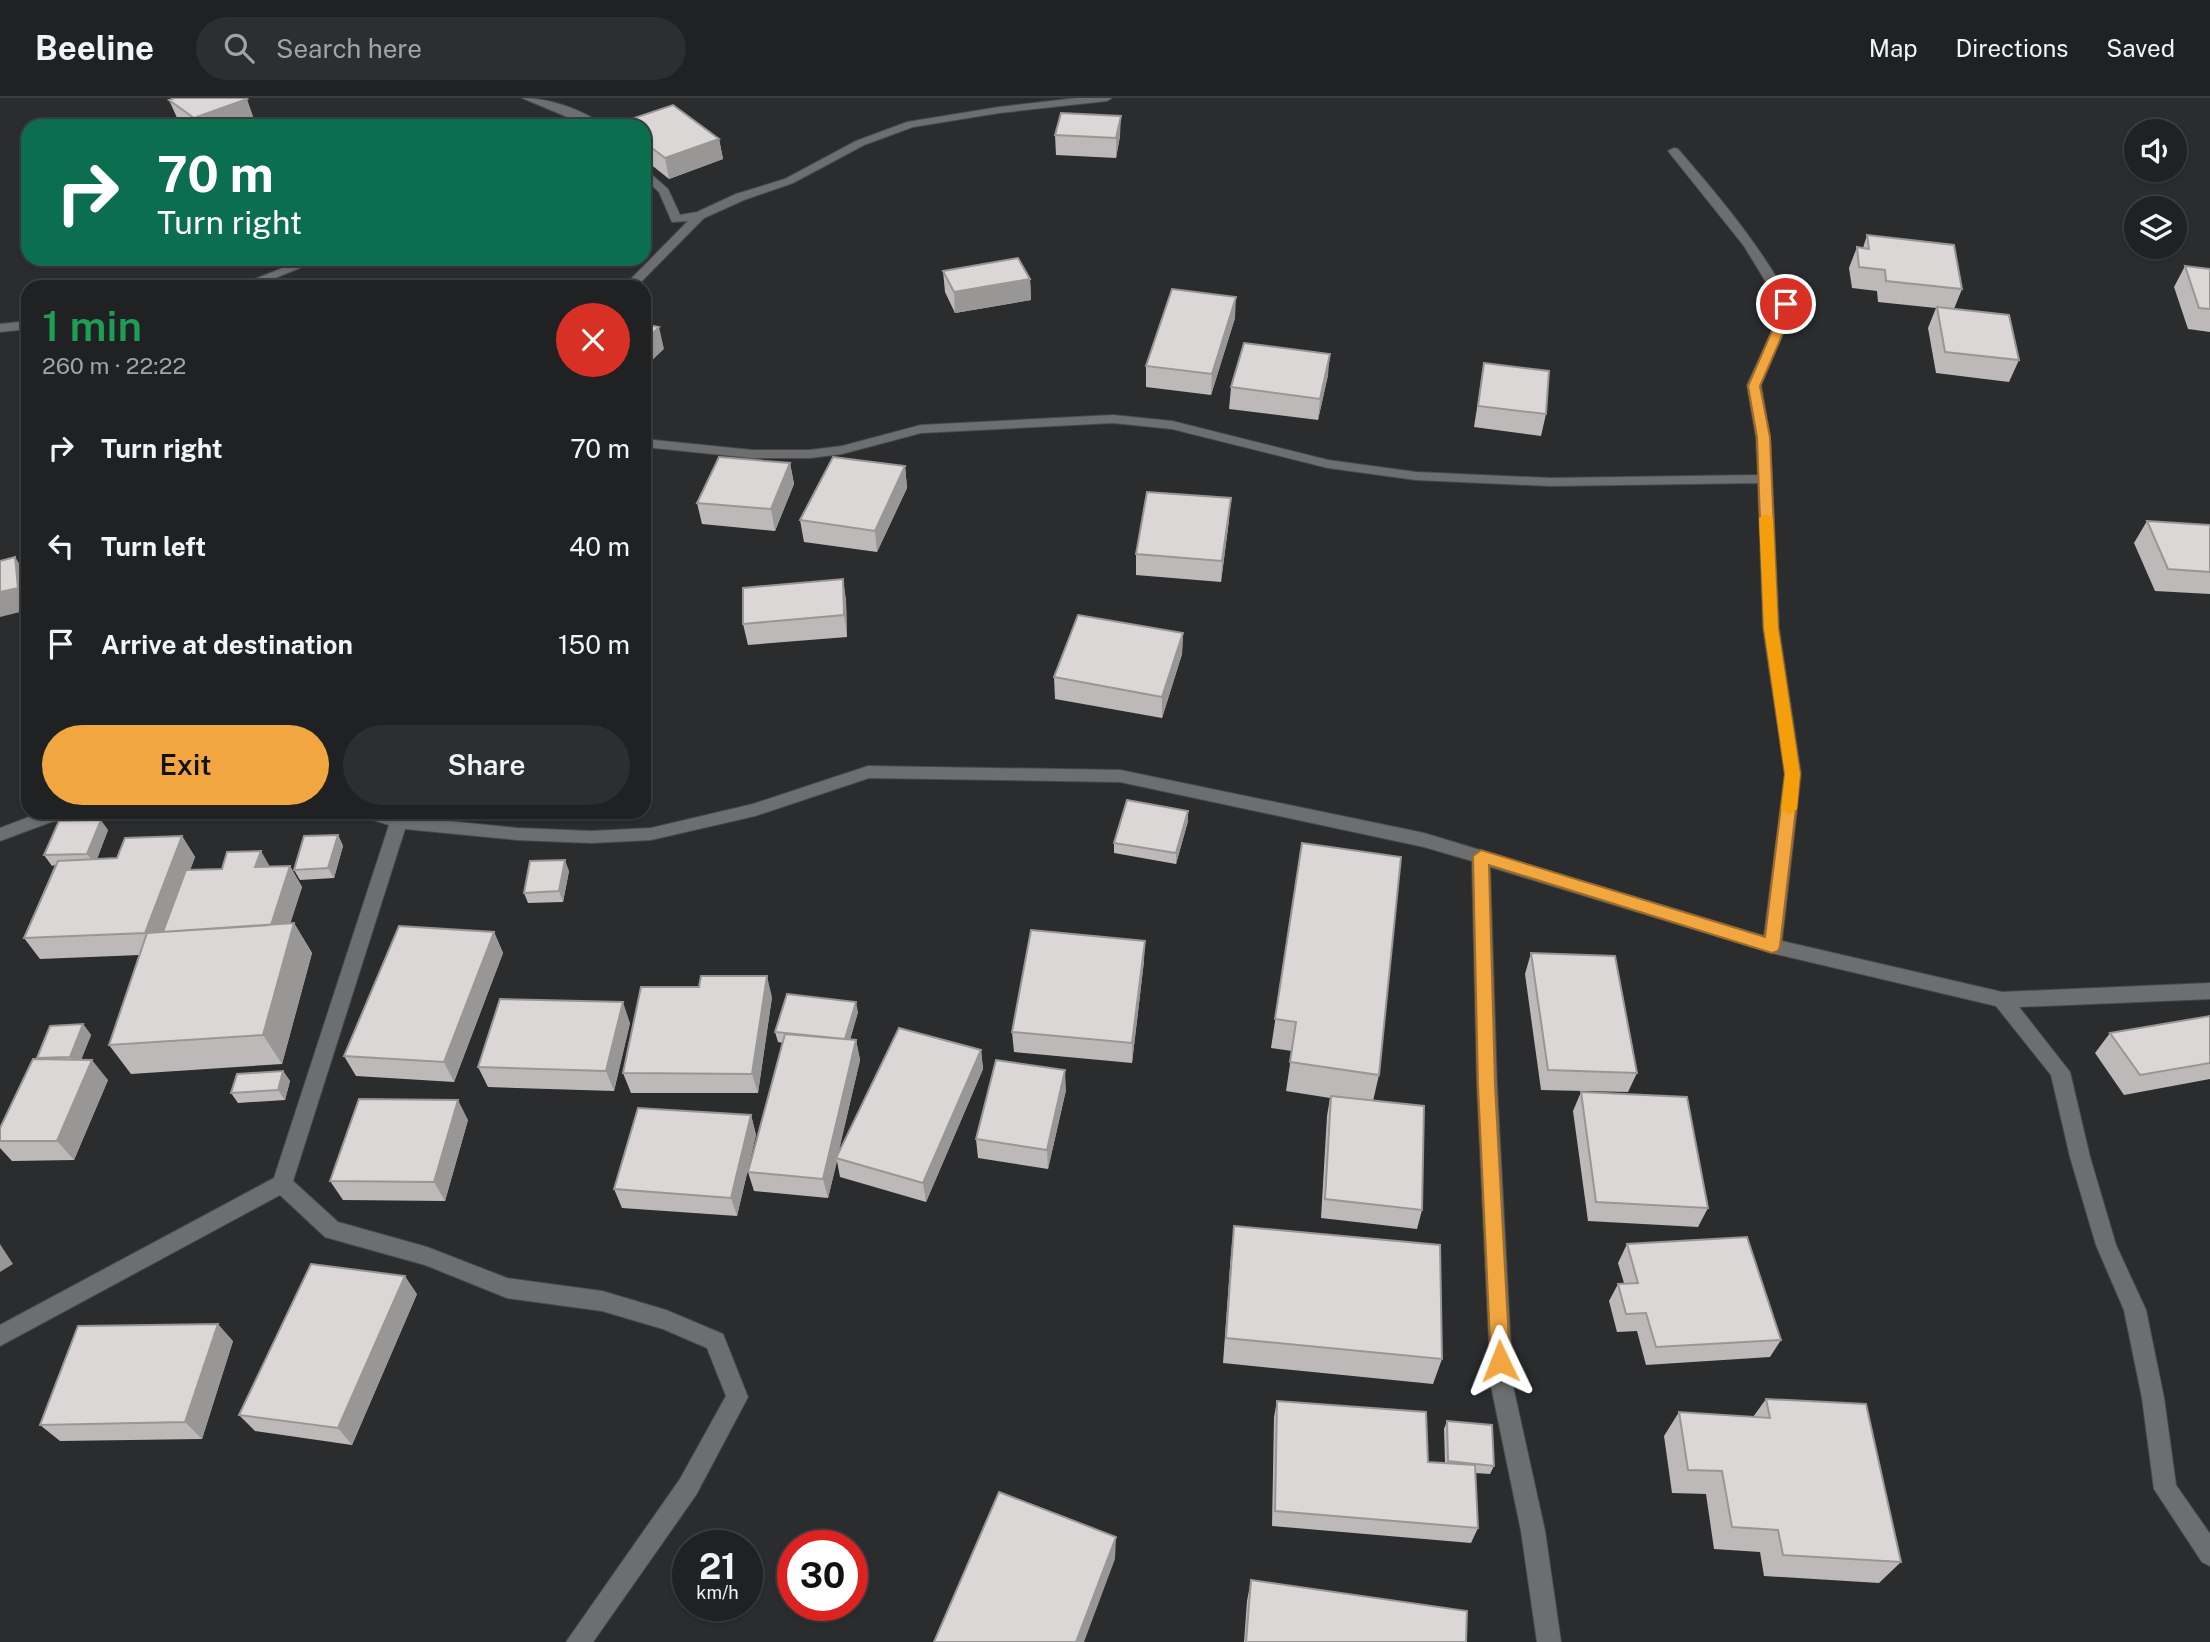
<!DOCTYPE html>
<meta charset="utf-8">
<style>
:root{--surface:#202122;--page:#2d2e2f;--text:#f1f3f6;--muted:#a2a3a5;--line:#3d3e40;--accent:#f1a640}
body{margin:0;font-family:"Public Sans",sans-serif;background:var(--page);color:var(--text);height:100vh;display:flex;flex-direction:column;font-size:26px;white-space:nowrap}
*{box-sizing:border-box;margin:0}
p{font-size:23px;color:var(--muted)}
.icon{flex:none;width:38px;height:38px;fill:none;stroke:currentColor;stroke-width:2;stroke-linecap:round;stroke-linejoin:round}
.map{position:relative;flex:1;overflow:hidden}
.details{position:absolute;left:21px;top:182px;width:630px;height:539px;display:flex;flex-direction:column;background:var(--surface);border-radius:21px;box-shadow:0 2px 5px #0004,0 0 0 2px var(--line)}
.details>*{flex:none}
.top-card{position:absolute;left:21px;top:21px;width:630px;height:147px;border-radius:21px;box-shadow:0 2px 5px #0004,0 0 0 2px var(--line);background:#0b6e4f;color:#fff;overflow:hidden}
.fabs{position:absolute;left:2124px;top:21px;display:grid;gap:14px}
.fabs a{display:grid;place-items:center;width:63px;height:63px;border-radius:50%;background:var(--surface);box-shadow:0 2px 5px #0004,0 0 0 2px var(--line);font-size:35px}
.speed{position:absolute;left:672px;top:1432px;display:flex;gap:14px;font-size:35px;font-weight:700;text-align:center}
.speed>*{display:grid;place-content:center;width:91px;height:91px;border-radius:50%;background:var(--surface);box-shadow:0 2px 5px #0004,0 0 0 2px var(--line);line-height:1}
.speed small{font-size:18px;font-weight:400}
.speed .limit{border:10px solid #d22;background:#fff;color:#111}
.pin{position:absolute;display:grid;place-items:center;width:60px;height:60px;color:#fff;margin:-30px;border:4px solid #fff;border-radius:50%;box-shadow:0 2px 7px #0007}
.me{position:absolute;width:77px;margin:-38px;rotate:358deg;stroke-linejoin:round;filter:drop-shadow(0 0 5px #0008)}
.turn{display:flex;align-items:center;gap:24px;height:147px;padding:0 21px;font-size:32px}
.turn .icon{width:91px;height:91px;stroke-width:2.5}
.turn b{display:block;font-size:49px;line-height:60px}
.round{display:grid;place-items:center;flex:none;width:74px;height:74px;border-radius:37px;background:var(--page)}
.overview{display:flex;align-items:center;justify-content:space-between;height:119px;padding:0 21px}
h1{font-size:42px;font-weight:600;line-height:52px;color:#1e9e55}
.button{display:flex;gap:14px;margin-top:auto;padding:14px 21px}
.button a{flex:1;height:80px;border-radius:42px;background:var(--accent);color:#111;font-size:28px;font-weight:600;line-height:80px;text-align:center}
.button a+a{background:var(--page);color:var(--text)}
ul{padding:0;list-style:none}
li{display:flex;align-items:center;gap:21px;height:98px;padding:0 21px}
li div{flex:1}
li b{display:block;font-size:26px}
li em{font-style:normal}
header{display:flex;align-items:center;gap:42px;box-sizing:border-box;height:98px;padding:0 35px;background:var(--surface);border-bottom:2px solid var(--line)}
header strong{font-size:33px}
nav{display:flex;gap:38px;margin-inline-start:auto;font-size:24px}
.search{width:490px;height:63px;background:var(--page);display:flex;align-items:center;gap:18px;box-sizing:border-box;padding:0 24px;border-radius:38px;color:var(--muted);font-size:26px}
.map>svg:first-child{display:block}
.lines{fill:none;stroke-linecap:round;stroke-linejoin:round}
.minor-casing{stroke:#494a4b;stroke-width:2}
.minor{fill:#6c6e70;fill-rule:evenodd}
.wall{fill:#bcb9b8}
.shaded-wall{fill:#999696}
.building{fill:#dbd7d6;stroke:#999696;stroke-width:2}
.route{fill:#f1a640;stroke:#9d6c2a;stroke-width:2}
.slow{fill:#f59e0b}
</style>
<header>
<strong>Beeline</strong>
<div class="search"><svg class="icon" aria-label="search" viewBox="0 0 24 24"><circle cx="10" cy="10" r="6"/><path d="M15 15l6 6"/></svg>Search here</div>
<nav><a>Map</a><a>Directions</a><a>Saved</a></nav>
</header>
<div class="map">
<svg width="2210" height="1544" viewBox="0 0 2210 1544">
<rect width="100%" height="100%" fill="#2a2c2e"/>
<g class="lines">
<defs>
<path id="minor" d="M522,0C548,0 583,11 604,28H589Z
M1077,0H1112L1107,3L999,15L913,29L864,47L793,85L744,102L704,120L636,189H623L688,123L672,124L659,94L644,80V70L668,91L680,117L697,114L736,96L785,81L856,43L907,24L999,9Z
M1674,50L1678,51C1720,100 1762,149 1792,207L1784,233L1761,287L1770,339L1779,530L1801,676L1782,843L2002,894L2210,885V901L2019,909L2070,974L2090,1059L2116,1147L2146,1212L2164,1300L2176,1387L2210,1436V1468L2202,1464L2154,1391L2142,1300L2124,1212L2096,1147L2070,1059L2051,977L1996,908L1772,855L1490,769L1497,987L1513,1288L1545,1433L1561,1544H1537L1521,1433L1491,1288L1477,987L1472,763L1424,749L1120,684L869,680L755,718L651,742L591,745L517,742L405,731L293,1083L338,1124L427,1149L507,1180L602,1193L666,1212L723,1236L748,1299L696,1397L593,1544H566L680,1381L726,1298L707,1250L663,1231L602,1213L507,1200L425,1167L332,1141L325,1139L280,1097L0,1248V1227L274,1080L389,727L360,718L357,714H387L399,718L517,730L591,733L651,730L753,706L868,668L1120,672L1424,735L1764,838L1785,676L1763,530L1758,385L1551,388L1416,382L1328,370L1172,331L1113,325L921,335L842,356L810,360H752L644,349V341L752,352H810L842,348L921,327L1113,317L1172,323L1328,362L1416,374L1551,380L1758,377L1756,339L1747,287L1772,233L1780,207L1744,148L1668,53Z
M305,161H322L253,189H235Z
M28,223V231L0,234V226Z
M42,714H87L84,718L51,724L0,743V730Z"/>
</defs>
<use href="#minor" class="minor-casing"/>
<use href="#minor" class="minor"/>
</g>
<path class="wall" d="M169,2L254,21L236,28H186L178,22Z
M673,7L719,41L723,61L669,81L644,61V28H620L619,25Z
M1055,37L1120,38L1116,60L1056,57Z
M1867,137L1962,191L1954,211L2019,262L2009,284L1936,275L1928,230L1936,210L1878,204L1877,193L1852,190L1849,170L1857,149L1863,150Z
M2185,168L2210,171V234L2188,231L2174,189Z
M943,173L1030,181L1031,202L955,215L945,194Z
M1235,220L1211,297L1146,289V268Z
M1484,265L1546,316L1541,338L1474,329Z
M1328,277L1318,322L1229,311L1231,289Z
M790,365L794,386L775,433L702,426L697,405Z
M905,368L907,390L877,454L804,444L800,422Z
M1229,422L1221,484L1136,477V456Z
M2147,423L2210,427V496L2155,493L2134,445Z
M843,481L846,503L847,539L748,547L743,526Z
M1183,535L1182,556L1162,620L1055,601L1054,579Z
M1188,723L1176,766L1114,755V745Z
M108,732L97,761L117,760L182,738L195,759L190,772L290,768L302,789L290,825H294L312,855L282,966L131,976L109,947L140,857L40,861L24,840L55,767L52,768L44,757Z
M338,737L343,748L334,780L300,782L294,772Z
M1302,745L1379,977L1373,1003L1422,1112L1417,1131L1321,1120L1327,1018L1330,1000L1286,993L1292,953L1271,950Z
M569,773L563,804L528,805L524,795Z
M494,834L503,855L454,984L356,978L344,958Z
M1531,855L1637,975L1628,994L1541,992L1525,876Z
M1144,863L1132,965L1014,954L1012,934Z
M772,899L758,995H631L623,975Z
M858,914L850,942H856L860,962L838,1056L981,952L983,971L926,1104L840,1079L837,1063L828,1100L754,1093L748,1074L783,945L778,944L775,934Z
M2210,918V981L2124,997L2095,955L2110,935Z
M630,925L614,993L488,989L478,969Z
M83,926L91,937L81,962L108,982L74,1062L12,1063L0,1050V1030L38,962L37,960Z
M283,973L290,983L285,1002L238,1005L231,995Z
M1066,992L1048,1071L978,1060L976,1041Z
M1581,994L1708,1110L1698,1129L1588,1123L1573,1013Z
M751,1017L756,1037L737,1118L622,1110L614,1091Z
M468,1022L445,1103L343,1102L330,1083Z
M1234,1128L1442,1261L1433,1286L1223,1265L1231,1155Z
M1627,1146L1781,1242L1770,1259L1646,1267L1637,1233L1617,1234L1609,1203L1618,1186L1624,1185L1618,1165Z
M417,1196L352,1347L255,1333L239,1317Z
M233,1243L202,1341L60,1343L40,1327Z
M1766,1301L1901,1464L1879,1485L1764,1478L1760,1454L1714,1451L1706,1396L1672,1395L1664,1338L1679,1314L1753,1319Z
M1277,1303L1428,1364L1445,1365L1444,1331L1447,1323L1494,1368L1490,1376L1475,1375L1478,1430L1471,1445L1272,1428L1274,1319Z
M1251,1482L1466,1544H1244L1247,1503Z"/>
<path class="shaded-wall" d="M247,1L254,21L236,28H197L194,20Z
M1121,18L1120,38L1116,60V40Z
M719,41L723,61L669,81L665,60Z
M1030,181L1031,202L955,215L954,194Z
M1236,199L1235,220L1211,297L1212,276Z
M659,229L664,251L644,270V244Z
M1330,256L1328,277L1318,322L1320,301Z
M790,365L794,386L775,433L771,411Z
M905,368L907,390L877,454L875,433Z
M1231,400L1229,422L1221,484L1222,463Z
M15,459L28,479V512L0,519V494Z
M843,481L846,503L847,539L844,517Z
M1183,535L1182,556L1162,620V599Z
M1188,713V723L1176,766V755Z
M101,722L108,732L95,766L87,756Z
M338,737L343,748L334,780L328,770Z
M182,738L195,759L159,856L145,835Z
M261,753L273,774L255,769Z
M565,762L569,773L563,804L559,793Z
M290,768L302,789L282,852L270,832Z
M294,825L312,855L282,966L263,937Z
M494,834L503,855L454,984L444,964Z
M1145,843L1144,863L1132,965V945Z
M767,878L772,899L758,995L752,976Z
M623,904L630,925L614,993L606,973Z
M856,904L858,914L847,952L845,942Z
M83,926L91,937L78,969L70,959Z
M856,942L860,962L837,1061L836,1060L837,1063L828,1100L823,1081Z
M981,952L983,971L926,1104L923,1085Z
M92,962L108,982L74,1062L57,1043Z
M1065,972L1066,992L1048,1071L1047,1052Z
M283,973L290,983L285,1002L278,992Z
M458,1002L468,1022L445,1103L434,1084Z
M751,1017L756,1037L737,1118L731,1100Z
M0,1146L13,1166L0,1174Z
M405,1178L417,1196L352,1347L338,1330Z
M218,1226L233,1243L202,1341L185,1324Z
M1116,1439L1115,1461L1084,1544H1076Z"/>
<path class="building" d="M175,0H245L247,1L194,20L169,2Z
M673,7L719,41L665,60L644,44V28H623L619,25Z
M1061,15L1121,18L1116,40L1055,37Z
M514,20L524,28H490Z
M413,22L417,28H371L388,24L391,27Z
M1867,137L1954,147L1962,191L1886,183L1885,172L1859,169L1857,149L1869,151Z
M1018,160L1030,181L954,194L943,173Z
M2185,168L2210,171V211L2199,210Z
M1172,191L1236,199L1212,276L1146,268Z
M1937,209L2009,217L2019,262L1945,254Z
M644,226L659,229L644,244Z
M1244,245L1330,256L1320,301L1231,289Z
M1484,265L1549,273L1546,316L1478,308Z
M719,359L790,365L771,411L697,405Z
M833,359L905,368L875,433L800,422Z
M1147,394L1231,400L1222,463L1136,456Z
M2147,423L2210,427V474L2168,471Z
M15,459L18,490L0,494V463Z
M843,481L844,517L743,526V490Z
M1078,517L1183,535L1162,599L1054,579Z
M1127,702L1188,713L1176,755L1114,745Z
M101,722L87,756L44,757L59,723Z
M338,737L328,770L294,772L304,738Z
M182,738L145,835L24,840L58,763L117,760L125,740Z
M1302,745L1401,759L1379,977L1290,964L1296,924L1275,921Z
M261,753L255,769L290,768L271,827L163,834L186,772L222,771L227,754Z
M565,762L559,793L524,795L530,763Z
M294,825L263,937L109,947L147,835Z
M399,828L494,834L444,964L344,958Z
M1031,832L1145,843L1132,945L1012,934Z
M1531,855L1615,858L1637,975L1548,972Z
M701,878H767L752,976L623,975L641,889H699Z
M787,896L856,904L845,941L775,934Z
M500,901L623,904L606,973L478,969Z
M2210,918V965L2140,977L2110,935Z
M83,926L70,959L37,960L50,928Z
M899,930L981,952L923,1085L836,1060Z
M785,936L856,942L823,1081L748,1074Z
M33,961L92,962L57,1043H0V1030Z
M996,962L1065,972L1047,1052L976,1041Z
M283,973L278,992L231,995L237,976Z
M1581,994L1687,999L1708,1110L1596,1104Z
M1331,998L1424,1008L1422,1112L1325,1101Z
M359,1001L458,1002L434,1084L330,1083Z
M638,1010L751,1017L731,1100L614,1091Z
M1234,1128L1440,1147L1442,1261L1226,1240Z
M1747,1139L1781,1242L1656,1249L1646,1215L1626,1216L1618,1186L1638,1185L1627,1146Z
M311,1166L405,1178L338,1330L239,1317Z
M218,1226L185,1324L40,1327L78,1228Z
M1766,1301L1866,1306L1901,1464L1783,1457L1778,1432L1732,1429L1722,1373L1688,1372L1679,1314L1770,1320Z
M1277,1303L1426,1314L1428,1364L1475,1367L1478,1430L1275,1413Z
M1447,1323L1492,1327L1494,1368L1448,1363Z
M999,1394L1116,1439L1076,1544H934Z
M1251,1482L1467,1513L1466,1544H1246Z"/>
<path class="route" d="M1782,204L1792,206L1784,233L1760,288L1770,339L1778,530L1800,676L1780,848L1778,853L1772,855L1489,767L1495,987L1510,1263L1507,1269L1500,1272L1493,1269L1491,1263L1478,987L1473,758L1481,752L1765,839L1785,676L1764,530L1757,339L1748,288L1772,233Z"/>
<path class="slow" d="M1766,416L1773,420L1778,530L1800,676L1797,711L1789,717L1781,711L1785,676L1764,530L1759,420Z"/>
</svg>
<div class="fabs">
<a><svg class="icon" aria-label="sound" viewBox="0 0 24 24"><path d="M4 9h4l5-4v14l-5-4H4zM17 9q2 3 0 6"/></svg></a>
<a><svg class="icon" aria-label="layers" viewBox="0 0 24 24"><path d="M12 4l9 5-9 5-9-5zM3 14l9 5 9-5"/></svg></a>
</div>
<div class="speed"><div>21<small>km/h</small></div><div class="limit">30</div></div>
<div class="pin" style="left:1786px;top:206px;background:#d93025"><svg class="icon" aria-label="arrive" viewBox="0 0 24 24"><path d="M6 21V4h12l-3 4 3 4H6"/></svg></div>
<svg class="me" style="left:1500px;top:1263px" viewBox="-20 -20 40 40"><path d="M0-17L14 15 0 8-14 15z" fill="#f1a640" stroke="#fff" stroke-width="4"/></svg>
<div class="top-card">
<div class="turn"><svg class="icon" aria-label="right" viewBox="0 0 24 24"><path d="M7 20v-9h11M14 6l5 5-5 5"/></svg><div><b>70 m</b>Turn right</div></div>
</div>
<section class="details">
<div class="overview"><div><h1>1 min</h1><p>260 m · 22:22</p></div><a class="round" style="background:#d93025;color:#fff"><svg class="icon" aria-label="close" viewBox="0 0 24 24"><path d="M6 6l12 12M18 6L6 18"/></svg></a></div>
<ul>
<li><svg class="icon" aria-label="right" viewBox="0 0 24 24"><path d="M7 20v-9h11M14 6l5 5-5 5"/></svg><div><b>Turn right</b></div><em>70 m</em></li>
<li><svg class="icon" aria-label="left" viewBox="0 0 24 24"><path d="M17 20v-9H6M10 6l-5 5 5 5"/></svg><div><b>Turn left</b></div><em>40 m</em></li>
<li><svg class="icon" aria-label="arrive" viewBox="0 0 24 24"><path d="M6 21V4h12l-3 4 3 4H6"/></svg><div><b>Arrive at destination</b></div><em>150 m</em></li>
</ul>
<div class="button"><a>Exit</a><a>Share</a></div>
</section>
</div>
